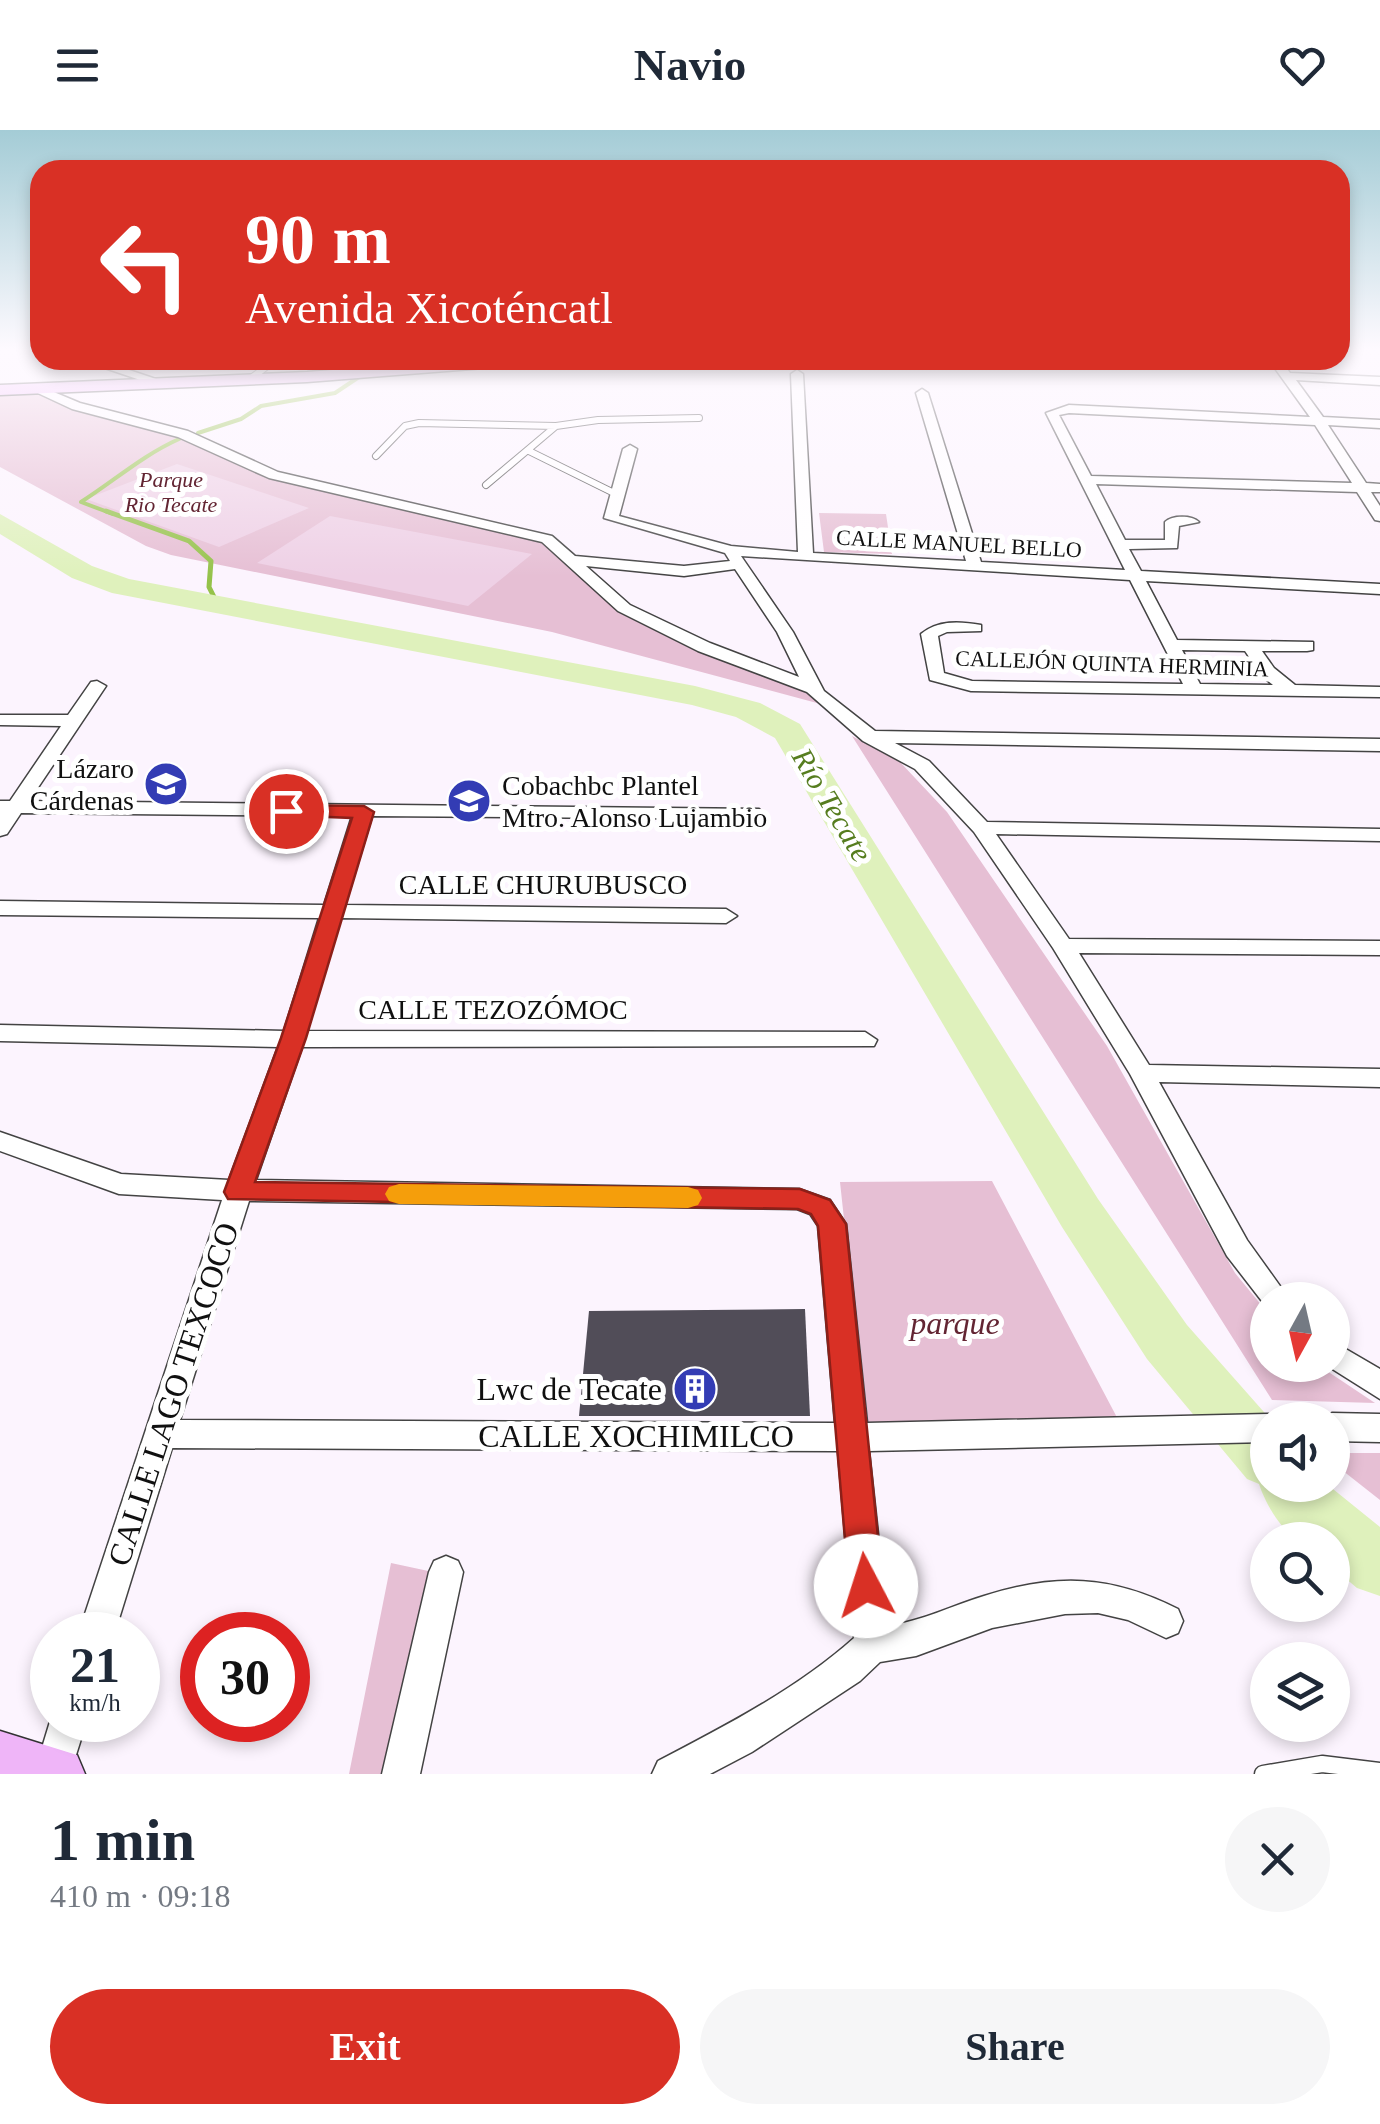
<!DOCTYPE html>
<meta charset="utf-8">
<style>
:root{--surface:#fff;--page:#f6f6f7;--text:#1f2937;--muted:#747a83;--accent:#d93025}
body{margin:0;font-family:Georgia,serif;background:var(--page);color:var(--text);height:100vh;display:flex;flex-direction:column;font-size:38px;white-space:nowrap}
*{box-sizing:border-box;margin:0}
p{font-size:32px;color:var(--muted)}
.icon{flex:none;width:55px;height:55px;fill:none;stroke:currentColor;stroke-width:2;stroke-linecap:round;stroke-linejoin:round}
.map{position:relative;height:1644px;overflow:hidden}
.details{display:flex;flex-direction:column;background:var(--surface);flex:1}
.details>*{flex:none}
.guide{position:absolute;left:30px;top:30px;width:1320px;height:210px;border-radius:30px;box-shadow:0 5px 15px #0003;background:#d93025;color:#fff;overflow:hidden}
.needle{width:65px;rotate:188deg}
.fabs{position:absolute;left:1250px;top:1152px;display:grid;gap:20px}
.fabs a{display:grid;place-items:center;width:100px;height:100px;border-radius:50%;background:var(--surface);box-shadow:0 5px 15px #0003;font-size:50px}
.speed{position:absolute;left:30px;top:1482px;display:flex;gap:20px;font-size:50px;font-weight:700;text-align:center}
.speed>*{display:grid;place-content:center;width:130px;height:130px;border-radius:50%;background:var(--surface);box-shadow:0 5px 15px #0003;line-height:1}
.speed small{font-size:25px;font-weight:400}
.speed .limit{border:15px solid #d22;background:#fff;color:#111}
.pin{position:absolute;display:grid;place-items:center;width:85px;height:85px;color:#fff;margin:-42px;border:5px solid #fff;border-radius:50%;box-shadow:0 2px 10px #0007}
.me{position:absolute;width:110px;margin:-55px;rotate:355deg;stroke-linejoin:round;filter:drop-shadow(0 0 8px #0008)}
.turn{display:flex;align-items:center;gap:35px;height:210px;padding:0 50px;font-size:45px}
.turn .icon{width:130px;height:130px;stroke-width:2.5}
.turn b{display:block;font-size:70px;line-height:85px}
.round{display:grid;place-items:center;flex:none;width:105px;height:105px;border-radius:52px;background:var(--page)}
.headline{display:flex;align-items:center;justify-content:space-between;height:170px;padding:0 50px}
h1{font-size:60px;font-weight:700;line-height:75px}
.cta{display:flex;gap:20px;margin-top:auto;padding:20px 50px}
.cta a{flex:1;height:115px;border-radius:60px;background:var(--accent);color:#fff;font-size:40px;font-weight:700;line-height:115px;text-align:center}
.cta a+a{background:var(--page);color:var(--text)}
header{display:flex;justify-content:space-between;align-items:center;height:130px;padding:0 50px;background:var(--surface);font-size:45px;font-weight:700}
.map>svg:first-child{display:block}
.green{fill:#e6bfd4}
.pitch{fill:#eed0e5}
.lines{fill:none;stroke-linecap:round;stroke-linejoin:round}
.stream-far1{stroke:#95c24a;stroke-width:4}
.stream{stroke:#95c24a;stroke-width:5}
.river{fill:#dff1bc;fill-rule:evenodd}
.building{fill:#514d58}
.lane-far1-casing{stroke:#434343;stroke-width:8}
.lane-casing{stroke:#434343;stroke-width:19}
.street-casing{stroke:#434343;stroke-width:3}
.secondary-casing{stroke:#323232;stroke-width:3}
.lane-far1{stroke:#fff;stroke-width:6}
.lane{stroke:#fff;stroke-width:16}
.street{fill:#fff;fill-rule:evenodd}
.secondary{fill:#efb5f8;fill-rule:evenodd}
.route{fill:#d93025;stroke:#8d1f18;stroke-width:2.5}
.slow{fill:#f59e0b}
.labels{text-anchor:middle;stroke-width:10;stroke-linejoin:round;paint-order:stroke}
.far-park-label{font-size:22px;font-style:italic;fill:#632533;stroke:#fff}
.far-street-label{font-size:22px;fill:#101010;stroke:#fff}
.poi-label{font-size:28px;fill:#101010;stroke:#fff;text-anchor:end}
.street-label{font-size:28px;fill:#101010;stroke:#fff}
.water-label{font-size:30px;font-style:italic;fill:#567d1f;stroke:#fff}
.near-park-label{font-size:32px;font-style:italic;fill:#632533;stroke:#fff}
.near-poi-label{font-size:32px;fill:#101010;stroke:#fff;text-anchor:end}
.near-street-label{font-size:32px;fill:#101010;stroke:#fff}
</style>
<header><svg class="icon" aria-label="menu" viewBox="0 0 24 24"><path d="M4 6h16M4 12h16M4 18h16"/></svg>Navio<svg class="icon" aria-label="heart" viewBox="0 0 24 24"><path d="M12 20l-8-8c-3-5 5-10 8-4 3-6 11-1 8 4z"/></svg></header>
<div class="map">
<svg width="1380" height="1644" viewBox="0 0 1380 1644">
<rect width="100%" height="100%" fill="#fcf4fe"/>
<path class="green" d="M43,258L61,268L170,297L253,336L550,412L602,464L783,548L828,576L552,502L171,425L146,416L0,337V260Z
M819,383L886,384L892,424L824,422Z
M852,606L900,632L947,682L1107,916L1235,1143L1267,1182L1268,1235H1318L1375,1273L1272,1270Z
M992,1051L1121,1295L866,1293L840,1052Z
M1333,1323H1380V1370L1333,1333Z
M391,1433L433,1442L390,1644H349Z"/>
<path class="pitch" d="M177,334L309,378L219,417L86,369Z
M330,386L532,424L468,476L257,433Z"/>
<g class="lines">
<path class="stream-far1" d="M376,240L398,230
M198,303L241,289L261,276L335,263L359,247
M113,384L81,372C114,351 143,325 179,309"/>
<path class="stream" d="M106,381L189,411L211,431L209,457L219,477"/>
<path class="river" d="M0,384L92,436L129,449L695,556L760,573L800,594L1098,1069L1187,1195L1271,1290H1268V1355H1328L1380,1397V1466L1357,1458L1332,1437V1410C1323,1410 1306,1413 1298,1409C1281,1402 1264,1370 1259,1354L1247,1349L1147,1229L1062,1097L775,608L736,587L692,575L112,463L72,448L0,404Z"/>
</g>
<path class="building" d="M805,1179L810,1286H579L589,1181Z"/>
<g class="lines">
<defs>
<path id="lane-far1" d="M355,243L383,230
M250,249L275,230
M556,296L598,290L699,288
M529,321L618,365
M376,326L405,296L419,293L556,296L486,355"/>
<path id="lane" d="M1263,1644L1322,1634L1380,1641"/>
<path id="street" d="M81,230H99L168,253L158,256Z
M1269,230H1281L1290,243L1380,247V255L1296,250L1323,287L1380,290V298L1328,295L1366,353L1380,354V362H1371L1380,376V391L1375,390L1357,362L1096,354L1125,410H1165V392C1172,385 1192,385 1199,392L1179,396L1177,418L1129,419L1141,441L1380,454V464L1146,451L1177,510L1313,512V520L1307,521H1262L1274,538L1295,555L1380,557V567L971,561L930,550L921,504C938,490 959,491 981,495V501L947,502L938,506L944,543L972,551L1183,554L1130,450L741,426L793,502L824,561L875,601L1380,609V621L895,613L929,631L987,692L1380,699V711L996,704L1069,809L1380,811V825L1079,823L1149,935L1380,939V957L1159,952L1247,1110L1290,1170H1268V1179L1227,1126L1130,944L1053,818L974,702L915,639L863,611L807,562L698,521L618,481L542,412L269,348L178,307L72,279L27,258L37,255L80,273L188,301L278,342L552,406L575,426L684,436L730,431L725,423L604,388L623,319L630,315L637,319L619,386L731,416L798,422L791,244L797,240L803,244L813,423L966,431L916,263L922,259L928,263L981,432L1125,440L1046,283L1069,275L1310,287ZM1069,283L1315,295L1352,353L1091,346L1059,285ZM586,436L684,446L735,439L777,502L799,547L710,513L630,475ZM1182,520L1245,521L1262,546L1273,555L1200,554Z
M97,551L106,556L29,671L759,679L762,683L759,687L752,689L372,686L345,775L726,779L737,786L726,793L341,788L307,901L865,902L877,910L874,916L302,917L256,1050L799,1059L830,1070L846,1094L867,1293L1268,1284L1279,1288L1268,1290V1312L869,1321L888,1496C922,1491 951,1476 984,1466C1056,1443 1111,1445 1178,1479L1183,1491L1178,1503L1166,1508L1128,1490L1098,1483L1065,1484L992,1498L916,1526L880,1532L860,1551L752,1622L710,1644H652L658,1631C725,1596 797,1559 854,1508L838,1321L172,1318L114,1505H78L222,1070L119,1064L0,1021V1002L121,1044L229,1050L278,917L0,911V895L284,901L319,788L0,785V771L324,775L352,686L21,683L7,704L0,706V671H10L61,596L0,595V585H68L91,552ZM249,1071L797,1079L810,1084L818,1096L835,1293L180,1290Z
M1332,1211L1380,1239V1269L1326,1235H1332Z
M1332,1283L1380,1284V1312L1332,1311V1290H1320Z
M446,1426L458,1431L463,1442L420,1644H382L429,1442L434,1431Z
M52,1585V1590H87L70,1644H34Z"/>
<path id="secondary" d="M460,230H532L524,235L307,252L0,265V255L307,242Z
M0,1601L77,1625L85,1644H0Z"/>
</defs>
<use href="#lane-far1" class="lane-far1-casing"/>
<use href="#lane" class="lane-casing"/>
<use href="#street" class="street-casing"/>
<use href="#secondary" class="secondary-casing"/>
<use href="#lane-far1" class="lane-far1"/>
<use href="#lane" class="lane"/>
<use href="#street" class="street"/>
<use href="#secondary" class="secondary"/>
</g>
<linearGradient id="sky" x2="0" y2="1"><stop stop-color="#a4ccd6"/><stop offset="0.49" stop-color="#fefaff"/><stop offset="1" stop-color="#fefaff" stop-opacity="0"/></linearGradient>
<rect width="1380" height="447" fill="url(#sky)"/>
<path class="route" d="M286,675L364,676L374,682L306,908L255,1052L800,1059L830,1070L846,1094L883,1456L878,1468L866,1473L854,1468L849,1456L818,1096L811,1084L798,1079L228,1069L224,1062L281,908L352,688L279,685V676Z"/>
<path class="slow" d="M399,1054L688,1057L698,1060L702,1068L698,1075L688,1078L399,1074L389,1071L385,1064L389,1057Z"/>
<defs>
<symbol id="school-disc" viewBox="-11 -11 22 22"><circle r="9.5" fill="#333cb4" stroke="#fff"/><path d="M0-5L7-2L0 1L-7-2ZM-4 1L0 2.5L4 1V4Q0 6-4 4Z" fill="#fff"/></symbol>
<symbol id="university-disc" viewBox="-11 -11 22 22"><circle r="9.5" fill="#333cb4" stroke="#fff"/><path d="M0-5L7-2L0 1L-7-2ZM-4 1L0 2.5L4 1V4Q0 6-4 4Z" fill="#fff"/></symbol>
<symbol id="building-disc" viewBox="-11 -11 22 22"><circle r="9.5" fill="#333cb4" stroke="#fff"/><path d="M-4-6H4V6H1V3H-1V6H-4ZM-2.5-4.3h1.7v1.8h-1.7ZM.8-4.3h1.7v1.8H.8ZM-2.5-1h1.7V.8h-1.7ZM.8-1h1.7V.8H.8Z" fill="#fff"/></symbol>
</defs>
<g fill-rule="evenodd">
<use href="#school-disc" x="141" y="629" width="50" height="50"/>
<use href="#university-disc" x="444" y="646" width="50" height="50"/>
<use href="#building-disc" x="670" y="1234" width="50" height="50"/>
</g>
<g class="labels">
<g class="far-park-label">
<text x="171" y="357">Parque<tspan x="171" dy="25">Rio Tecate</tspan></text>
</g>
<g class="far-street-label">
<text transform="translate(959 413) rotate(3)" y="8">CALLE MANUEL BELLO</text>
<text transform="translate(1112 533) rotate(2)" y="8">CALLEJÓN QUINTA HERMINIA</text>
</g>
<g class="poi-label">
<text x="134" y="648">Lázaro<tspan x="134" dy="32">Cárdenas</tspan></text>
<text x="502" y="665" text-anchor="start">Cobachbc Plantel<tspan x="502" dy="32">Mtro. Alonso Lujambio</tspan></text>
</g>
<g class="street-label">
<text x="543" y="764">CALLE CHURUBUSCO</text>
<text x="493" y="889">CALLE TEZOZÓMOC</text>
</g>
<g class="water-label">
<text transform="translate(832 675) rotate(59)" y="10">Río Tecate</text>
</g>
<g class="near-park-label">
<text x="955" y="1204">parque</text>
</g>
<g class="near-poi-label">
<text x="662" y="1270">Lwc de Tecate</text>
</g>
<g class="near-street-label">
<text transform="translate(173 1264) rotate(-72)" y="11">CALLE LAGO TEXCOCO</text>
<text x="636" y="1317">CALLE XOCHIMILCO</text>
</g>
</g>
</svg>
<div class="fabs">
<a><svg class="needle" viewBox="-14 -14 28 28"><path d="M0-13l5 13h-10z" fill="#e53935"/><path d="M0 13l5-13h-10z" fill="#747a83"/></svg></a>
<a><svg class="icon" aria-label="sound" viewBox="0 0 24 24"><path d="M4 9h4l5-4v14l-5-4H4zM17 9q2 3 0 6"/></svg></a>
<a><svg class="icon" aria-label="search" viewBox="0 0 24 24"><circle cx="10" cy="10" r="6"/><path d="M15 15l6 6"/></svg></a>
<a><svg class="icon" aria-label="layers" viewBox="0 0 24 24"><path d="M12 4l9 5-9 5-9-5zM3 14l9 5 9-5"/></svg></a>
</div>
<div class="speed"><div>21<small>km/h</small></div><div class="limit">30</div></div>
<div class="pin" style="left:286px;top:681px;background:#d93025"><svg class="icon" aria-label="arrive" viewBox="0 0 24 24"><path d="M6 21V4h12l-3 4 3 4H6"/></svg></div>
<svg class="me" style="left:866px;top:1456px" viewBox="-20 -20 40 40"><circle r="19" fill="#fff"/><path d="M0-13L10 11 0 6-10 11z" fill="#d93025"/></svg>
<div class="guide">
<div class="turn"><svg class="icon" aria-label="left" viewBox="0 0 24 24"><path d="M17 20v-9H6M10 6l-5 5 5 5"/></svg><div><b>90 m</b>Avenida Xicoténcatl</div></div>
</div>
</div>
<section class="details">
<div class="headline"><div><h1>1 min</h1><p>410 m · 09:18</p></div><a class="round"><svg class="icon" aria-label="close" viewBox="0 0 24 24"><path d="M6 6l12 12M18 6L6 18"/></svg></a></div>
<div class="cta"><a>Exit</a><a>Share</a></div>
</section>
